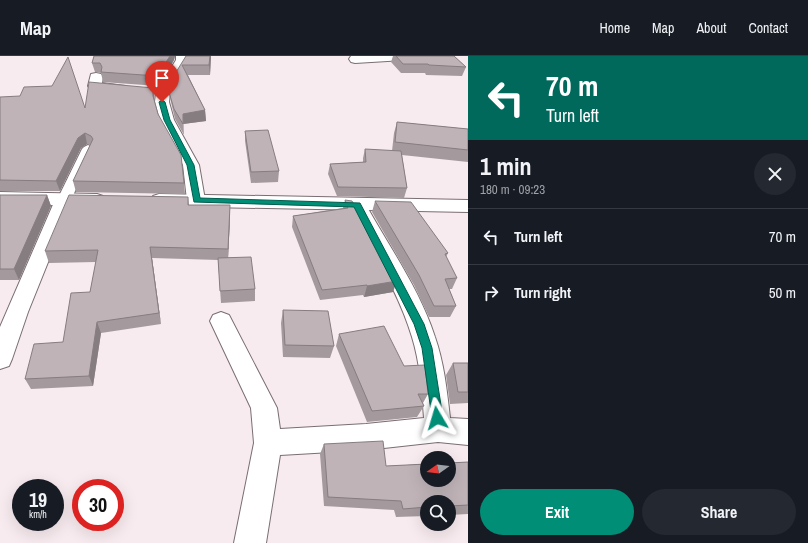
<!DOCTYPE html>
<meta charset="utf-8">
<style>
:root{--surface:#171b24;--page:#242831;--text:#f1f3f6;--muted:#9ea1a6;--line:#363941;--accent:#018e76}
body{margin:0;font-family:"Archivo Narrow",sans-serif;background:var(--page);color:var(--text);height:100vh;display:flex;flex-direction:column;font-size:15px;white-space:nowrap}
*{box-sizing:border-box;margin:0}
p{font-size:13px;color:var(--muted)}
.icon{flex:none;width:22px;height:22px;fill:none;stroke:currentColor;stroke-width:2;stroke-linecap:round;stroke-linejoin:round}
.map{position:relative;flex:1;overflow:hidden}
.side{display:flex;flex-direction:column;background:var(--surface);width:340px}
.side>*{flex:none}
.hud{background:#00695c;color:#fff;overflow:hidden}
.needle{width:26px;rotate:256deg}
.buttons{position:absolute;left:420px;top:395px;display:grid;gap:8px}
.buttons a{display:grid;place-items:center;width:36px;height:36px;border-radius:50%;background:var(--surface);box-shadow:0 4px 16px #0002;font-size:20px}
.speed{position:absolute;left:12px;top:423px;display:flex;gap:8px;font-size:20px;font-weight:700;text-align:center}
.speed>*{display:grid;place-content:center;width:52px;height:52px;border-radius:50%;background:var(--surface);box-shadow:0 4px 16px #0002;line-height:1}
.speed small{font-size:10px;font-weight:400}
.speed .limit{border:6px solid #d22;background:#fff;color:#111}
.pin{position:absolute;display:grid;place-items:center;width:34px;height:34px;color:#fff;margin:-41px -17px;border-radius:50% 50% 50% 0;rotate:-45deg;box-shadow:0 0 4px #0007}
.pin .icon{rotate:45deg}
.me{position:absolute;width:44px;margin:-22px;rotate:353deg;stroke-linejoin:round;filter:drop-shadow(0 0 3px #0008)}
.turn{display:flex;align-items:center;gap:14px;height:84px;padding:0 12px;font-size:18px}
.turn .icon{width:52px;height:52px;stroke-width:2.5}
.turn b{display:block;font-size:28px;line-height:34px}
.round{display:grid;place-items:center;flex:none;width:42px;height:42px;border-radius:21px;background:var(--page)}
.summary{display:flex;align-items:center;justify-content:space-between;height:68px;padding:0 12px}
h1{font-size:24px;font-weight:700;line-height:30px}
.action{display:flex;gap:8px;margin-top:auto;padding:8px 12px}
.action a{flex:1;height:46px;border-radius:24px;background:var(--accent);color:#fff;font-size:16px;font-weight:700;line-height:46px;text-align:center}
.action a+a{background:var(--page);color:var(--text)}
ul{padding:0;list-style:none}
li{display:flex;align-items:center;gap:12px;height:56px;padding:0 12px;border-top:1px solid var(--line)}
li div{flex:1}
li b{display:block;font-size:15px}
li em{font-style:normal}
header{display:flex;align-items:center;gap:24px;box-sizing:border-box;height:56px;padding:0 20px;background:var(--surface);border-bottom:1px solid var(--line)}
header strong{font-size:19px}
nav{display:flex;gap:22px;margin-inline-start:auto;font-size:14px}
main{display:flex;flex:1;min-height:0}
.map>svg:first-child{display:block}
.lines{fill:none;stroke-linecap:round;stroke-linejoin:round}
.lane-casing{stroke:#796e72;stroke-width:2}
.street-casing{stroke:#796e72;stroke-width:2}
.secondary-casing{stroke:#796e72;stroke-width:2}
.lane{fill:#fff;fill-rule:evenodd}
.street{fill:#fff;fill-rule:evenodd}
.secondary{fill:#fff;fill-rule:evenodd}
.wall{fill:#a49a9d}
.shaded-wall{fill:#867d80}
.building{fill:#bfb3b7;stroke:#867d80}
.route{fill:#018e76;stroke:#015c4d}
</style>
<header>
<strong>Map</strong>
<nav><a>Home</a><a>Map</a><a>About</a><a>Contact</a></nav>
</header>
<main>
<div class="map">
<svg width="468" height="487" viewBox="0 0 468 487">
<rect width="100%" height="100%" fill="#f8ebef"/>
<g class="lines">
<defs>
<path id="lane" d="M88,89L92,91L94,93L71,144L69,147H59L57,144L82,93L84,91Z"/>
<path id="street" d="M176,0H188V4L170,36L169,46L174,64L199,109L205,144L202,148L196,150L190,148L187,144L183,109L160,64L155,46L156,36L176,4Z
M351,0H410L408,3L404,4L355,7L351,6L349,3Z
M96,17L101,18L103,21L102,27L125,30L127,33L125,36L120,37L90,33L88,30L91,18Z
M64,138L70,140L73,144L28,256L12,303L9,310L0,313V271L55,144L58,140Z
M357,143L363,145L366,149C390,192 420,234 435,281C444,307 447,334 450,362L468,363V389L438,386L366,394L280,399L266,487H234L254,387L251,352L210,265L213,259L221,256L229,259L277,352L280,373L366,368L424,362C422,335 420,307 412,281C398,234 370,192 348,149L351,145Z"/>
<path id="secondary" d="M0,136L97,138L103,140L106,144L103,148L97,150L0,148Z
M159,138L468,144V156L159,150L153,148L150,144L153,140Z"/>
</defs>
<use href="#lane" class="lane-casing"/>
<use href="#street" class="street-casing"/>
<use href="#secondary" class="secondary-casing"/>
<use href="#lane" class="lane"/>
<use href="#street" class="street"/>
<use href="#secondary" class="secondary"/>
</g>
<path class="wall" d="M94,0H175L174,4L158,30L103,26L101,17L95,16L92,7Z
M186,0H211L210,19H188L205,54L206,65L183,68L184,79L175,63L171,46L169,36Z
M393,0H454L466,11L462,20L426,19L425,17H401L391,6Z
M0,41L85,52L154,41V45L158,58L184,127L185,138L76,136L73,125L90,89L87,88L81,92L60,135H0Z
M397,66L468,73V106L402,99L407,132L404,142L337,140L328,118L330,108L363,106V102L365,93L392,95L394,77Z
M245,75L279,115L278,126L251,127L245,85Z
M0,139H47L51,150L19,224H0Z
M188,141L189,149L230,161L228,202L255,233V245L221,247L218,204L152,202L161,268L101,277L93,330L31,333L25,323L63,286L90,236L96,206L49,207L45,195Z
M345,144L393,236L364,241L363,239L320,244L292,171L293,160L343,152Z
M375,145L448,197L446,201L457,222L452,233H449L456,250L450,261H429L414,229L372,156Z
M283,254L334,290L330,302L283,301L281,267Z
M339,278L428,338L423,347L424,350L417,361L367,366L336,290Z
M453,307H468V347L450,348L446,319Z
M324,388L386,410L468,406V458L449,459V446H427V460L396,461L394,454L324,450L320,398Z"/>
<path class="shaded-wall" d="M170,0H175L174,4L158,30L157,20Z
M210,0H211L210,19L209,9Z
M153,32L154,41V50L153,40Z
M205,54L206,65L183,68L184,79L183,58Z
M85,77L87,88L81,92L60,135L56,125L78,82Z
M47,139L51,150L19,224L14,213Z
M230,149V161L228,204V193Z
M150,191L152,202L161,268L159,257Z
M397,225L393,236L364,241L367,230Z
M97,266L101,277L93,330L89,320Z"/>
<path class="building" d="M94,0H170L157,20L101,16L102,11L100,7H92Z
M186,0H210L209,9H182L205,54L183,58V68L174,53L169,36L170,26Z
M396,0H454L466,11L429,9L428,8H403Z
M68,1L85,52L89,26L153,32V40L158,58L181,99L184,127L73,125L93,83L91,80L85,77L78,82L56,125L0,124V41L20,40L24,31L52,30Z
M397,66L468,73V94L395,86Z
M268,74L279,115L251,116L245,75Z
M365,93L401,95L407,132L338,131L330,108L366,106Z
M0,139H47L14,213H0Z
M69,139L188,141V149H230L228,193L150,191L159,257L97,266L89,320L25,323L34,288L63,286L71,237L90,236L98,194L45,195Z
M345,144L352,145L397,225L367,230V229L322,234L293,160L348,152Z
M375,145L411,146L448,197L445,198L457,222L445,223L456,250H434L419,219Z
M251,201L255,233L220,235L218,202Z
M283,254L328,255L334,290L285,289Z
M384,270L404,310L425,309L428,338H418L424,350L372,355L339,278Z
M453,307H468V336H458Z
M383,385L386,410L427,408V424H449V407L468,406V449L449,450V446H427V451L403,453L401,445L328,441L324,388Z"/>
<path class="route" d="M162,44L165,46L170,64L194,109L200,142L360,147L424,268L432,292L443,362L441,365L437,367L433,365L432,362L422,292L414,268L354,151L194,146L187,109L164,64L159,46Z"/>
</svg>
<div class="buttons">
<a><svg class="needle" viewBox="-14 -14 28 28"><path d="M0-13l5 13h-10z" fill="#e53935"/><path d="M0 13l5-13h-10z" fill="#9ea1a6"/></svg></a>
<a><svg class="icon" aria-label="search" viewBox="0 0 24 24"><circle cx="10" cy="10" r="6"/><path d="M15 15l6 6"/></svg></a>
</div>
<div class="speed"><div>19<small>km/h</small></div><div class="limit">30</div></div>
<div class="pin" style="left:162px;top:46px;background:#d93025"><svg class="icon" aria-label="arrive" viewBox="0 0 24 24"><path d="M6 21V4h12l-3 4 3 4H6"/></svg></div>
<svg class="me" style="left:437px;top:362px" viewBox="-20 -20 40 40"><path d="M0-17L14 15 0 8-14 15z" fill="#018e76" stroke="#fff" stroke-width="4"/></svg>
</div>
<section class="side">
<div class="hud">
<div class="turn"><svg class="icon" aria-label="left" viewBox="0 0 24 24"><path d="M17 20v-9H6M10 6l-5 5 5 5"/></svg><div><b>70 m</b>Turn left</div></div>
</div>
<div class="summary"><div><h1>1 min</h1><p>180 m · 09:23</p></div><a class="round"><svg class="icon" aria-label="close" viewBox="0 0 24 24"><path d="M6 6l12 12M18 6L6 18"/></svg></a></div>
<ul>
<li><svg class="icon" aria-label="left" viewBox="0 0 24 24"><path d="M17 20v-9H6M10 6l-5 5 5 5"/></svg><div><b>Turn left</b></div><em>70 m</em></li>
<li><svg class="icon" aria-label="right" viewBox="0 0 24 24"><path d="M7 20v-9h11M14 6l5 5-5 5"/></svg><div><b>Turn right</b></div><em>50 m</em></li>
</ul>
<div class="action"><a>Exit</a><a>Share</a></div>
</section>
</main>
